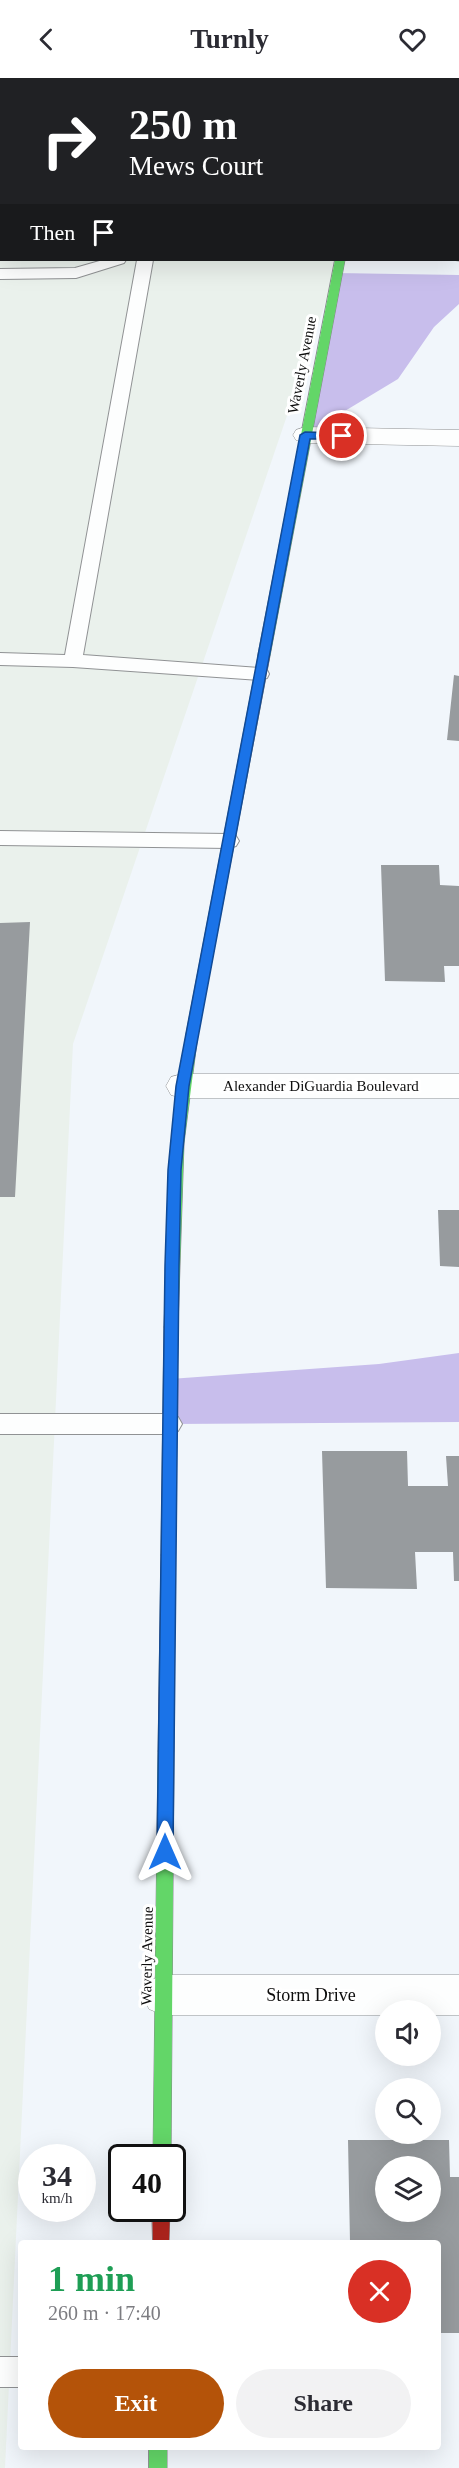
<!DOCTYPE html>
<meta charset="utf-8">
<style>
:root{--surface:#fff;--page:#f2f2f3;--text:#2b2b33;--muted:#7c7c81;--accent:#b45309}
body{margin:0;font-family:Georgia,serif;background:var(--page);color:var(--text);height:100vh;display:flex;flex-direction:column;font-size:22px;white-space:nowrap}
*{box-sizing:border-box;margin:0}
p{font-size:20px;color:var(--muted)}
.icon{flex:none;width:33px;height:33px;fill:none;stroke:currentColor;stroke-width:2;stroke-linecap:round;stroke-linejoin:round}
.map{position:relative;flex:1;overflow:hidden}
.side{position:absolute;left:18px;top:2162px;width:423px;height:210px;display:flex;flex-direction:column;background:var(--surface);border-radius:6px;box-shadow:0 6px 24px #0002}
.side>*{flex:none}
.hud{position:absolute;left:0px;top:0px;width:459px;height:183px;box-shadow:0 6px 24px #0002;background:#202124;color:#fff;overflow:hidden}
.controls{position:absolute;left:375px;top:1922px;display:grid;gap:12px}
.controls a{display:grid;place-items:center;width:66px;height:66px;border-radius:50%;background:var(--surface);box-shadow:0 6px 24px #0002;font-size:30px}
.speed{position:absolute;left:18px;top:2066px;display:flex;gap:12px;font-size:30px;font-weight:700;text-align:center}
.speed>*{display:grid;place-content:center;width:78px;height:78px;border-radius:50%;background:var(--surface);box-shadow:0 6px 24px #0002;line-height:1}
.speed small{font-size:15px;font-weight:400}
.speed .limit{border:3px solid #111;border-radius:9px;background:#fff;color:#111}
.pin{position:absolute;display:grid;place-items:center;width:51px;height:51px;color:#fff;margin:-26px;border:3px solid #fff;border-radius:50%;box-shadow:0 2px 6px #0007}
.me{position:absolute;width:66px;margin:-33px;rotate:0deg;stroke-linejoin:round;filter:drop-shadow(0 0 4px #0008)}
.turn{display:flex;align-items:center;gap:21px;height:126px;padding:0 30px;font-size:27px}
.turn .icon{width:78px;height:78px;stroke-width:2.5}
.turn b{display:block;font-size:42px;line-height:51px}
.then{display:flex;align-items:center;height:57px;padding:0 30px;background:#0003;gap:12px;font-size:22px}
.round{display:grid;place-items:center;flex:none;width:63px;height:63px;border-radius:32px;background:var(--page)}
.headline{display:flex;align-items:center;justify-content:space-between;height:102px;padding:0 30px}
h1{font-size:36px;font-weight:600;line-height:45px;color:#1e9e55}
.primary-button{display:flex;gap:12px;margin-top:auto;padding:12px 30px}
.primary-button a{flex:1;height:69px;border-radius:36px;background:var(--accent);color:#fff;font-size:24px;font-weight:600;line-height:69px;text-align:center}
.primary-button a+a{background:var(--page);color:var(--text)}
header{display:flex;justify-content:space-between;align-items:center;height:78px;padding:0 30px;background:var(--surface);font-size:27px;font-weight:600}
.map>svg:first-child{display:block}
.industrial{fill:#eaf1ec}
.forest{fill:#c8beec}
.building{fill:#979b9e;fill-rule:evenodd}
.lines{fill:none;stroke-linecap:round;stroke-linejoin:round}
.lane-casing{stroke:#909294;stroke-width:2}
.street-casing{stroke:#909294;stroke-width:1}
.fast-casing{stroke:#86898b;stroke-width:1}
.slow-casing{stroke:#86898b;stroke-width:1}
.jam-casing{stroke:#86898b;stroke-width:1}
.lane{fill:#fdfefe;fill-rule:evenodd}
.street{fill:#fdfefe;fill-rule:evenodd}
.fast{fill:#63d668;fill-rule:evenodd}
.slow{fill:#ff974d;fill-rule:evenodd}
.jam{fill:#b3261e;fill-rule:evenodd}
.route{fill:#1a73e8;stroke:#114b97;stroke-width:1.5}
.labels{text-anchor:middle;stroke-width:6;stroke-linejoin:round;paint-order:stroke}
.street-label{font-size:15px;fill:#0d0d0d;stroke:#fff}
.near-street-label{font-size:18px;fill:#0d0d0d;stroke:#fff}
</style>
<header><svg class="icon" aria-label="back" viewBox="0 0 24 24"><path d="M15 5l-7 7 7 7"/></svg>Turnly<svg class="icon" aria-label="heart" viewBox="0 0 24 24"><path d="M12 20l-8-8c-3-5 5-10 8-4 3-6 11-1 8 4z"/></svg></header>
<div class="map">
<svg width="459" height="2390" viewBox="0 0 459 2390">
<rect width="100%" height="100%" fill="#f1f6fb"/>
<path class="industrial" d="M0,0H370L2,2V182H340L73,966L5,2390H0Z"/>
<path class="forest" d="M336,195L459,197V226L434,249L398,301L305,357Z
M459,1275V1344L170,1346V1301L379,1286Z"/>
<path class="building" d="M454,597L459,598V663L447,662Z
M381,787H439L440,807L459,808V888H444L445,904L385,903Z
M30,844L15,1119H0V845Z
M438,1132H459V1189L440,1188Z
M322,1373H407L408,1408H448L446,1378H459V1503H454L453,1474H415L417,1511L326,1510Z
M348,2062H449L450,2099H459V2255H438V2164H350ZM386,2088H430V2133H386Z"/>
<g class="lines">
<defs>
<path id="lane" d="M226,0H240V2H226Z
M0,147H2V157H0Z
M103,182H126L124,185L76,200L0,201V191L75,190Z
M137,182H153L83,577L260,590L267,592L269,596L267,600L260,602L73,589L0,587V575L65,577Z
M0,753L229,756L236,758L239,763L236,768L229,770L0,767Z
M0,1336H170L178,1339L182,1346L178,1353L170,1356H0Z
M0,2279H21V2309H0Z"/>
<path id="street" d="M458,169H459V183L452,182H458Z
M305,349L459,352V368L305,365L296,362L293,357L296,352Z
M182,996H459V1020H182L171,1017L166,1008L171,999Z
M163,1897H459V1937H430V1932H386V1937H163L149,1931L143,1917L149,1903Z"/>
<path id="fast" d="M366,0H374V2H366Z
M335,182H345L270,578L264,582L258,578Z
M192,951L198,956L184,1065L178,1249L176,1253L171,1255L166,1253L164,1249L171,1065L186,956Z
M166,1666L171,1668L174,1673L171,2079H153L158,1673L161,1668Z
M149,2368H167V2390H149Z"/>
<path id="slow" d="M264,574L270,578L198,956L192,961L186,956L258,578Z
M171,1243L176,1245L178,1249L175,1477L173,1482L168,1484L163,1482L161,1477L164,1249L166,1245Z"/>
<path id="jam" d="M168,1470L173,1472L175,1477L174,1673L171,1678L166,1680L161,1678L158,1673L161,1477L163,1472Z
M152,2130H170L169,2164H153Z"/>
</defs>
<use href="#lane" class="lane-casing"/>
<use href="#street" class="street-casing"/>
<use href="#fast" class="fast-casing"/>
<use href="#slow" class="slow-casing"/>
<use href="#jam" class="jam-casing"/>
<use href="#lane" class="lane"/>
<use href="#street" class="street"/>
<use href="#fast" class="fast"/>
<use href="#slow" class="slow"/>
<use href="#jam" class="jam"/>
</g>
<path class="route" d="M305,354L342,355L347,358L342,361H310L189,1008L181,1092L179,1187L173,1774L171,1780L165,1782L159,1780L157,1774L165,1187L168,1092L176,1008L300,357Z"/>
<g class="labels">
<g class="street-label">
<text transform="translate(302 287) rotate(-79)" y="5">Waverly Avenue</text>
<text x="321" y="1013">Alexander DiGuardia Boulevard</text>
<text transform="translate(147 1878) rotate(-89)" y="5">Waverly Avenue</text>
</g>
<g class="near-street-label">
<text x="311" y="1923">Storm Drive</text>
</g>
</g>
</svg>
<div class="controls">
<a><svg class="icon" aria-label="sound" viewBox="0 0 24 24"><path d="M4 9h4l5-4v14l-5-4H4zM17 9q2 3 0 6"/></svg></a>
<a><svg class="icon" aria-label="search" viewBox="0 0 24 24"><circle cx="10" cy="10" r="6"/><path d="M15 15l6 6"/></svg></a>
<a><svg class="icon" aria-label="layers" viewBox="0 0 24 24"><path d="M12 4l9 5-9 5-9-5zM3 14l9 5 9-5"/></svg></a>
</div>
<div class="speed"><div>34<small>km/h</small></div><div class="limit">40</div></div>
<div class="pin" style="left:342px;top:358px;background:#d93025"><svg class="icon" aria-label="arrive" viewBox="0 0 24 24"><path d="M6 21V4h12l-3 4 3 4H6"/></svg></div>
<svg class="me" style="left:165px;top:1774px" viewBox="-20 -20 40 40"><path d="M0-17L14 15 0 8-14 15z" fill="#1a73e8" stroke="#fff" stroke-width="4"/></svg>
<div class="hud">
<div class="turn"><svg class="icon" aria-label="right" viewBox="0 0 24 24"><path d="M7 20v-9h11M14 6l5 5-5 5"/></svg><div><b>250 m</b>Mews Court</div></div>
<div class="then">Then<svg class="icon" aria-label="arrive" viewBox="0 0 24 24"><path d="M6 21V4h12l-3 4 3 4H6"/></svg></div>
</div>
<section class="side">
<div class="headline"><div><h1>1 min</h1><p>260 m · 17:40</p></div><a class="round" style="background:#d93025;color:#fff"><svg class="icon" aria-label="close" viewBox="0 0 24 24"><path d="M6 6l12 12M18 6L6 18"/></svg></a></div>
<div class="primary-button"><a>Exit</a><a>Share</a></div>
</section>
</div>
